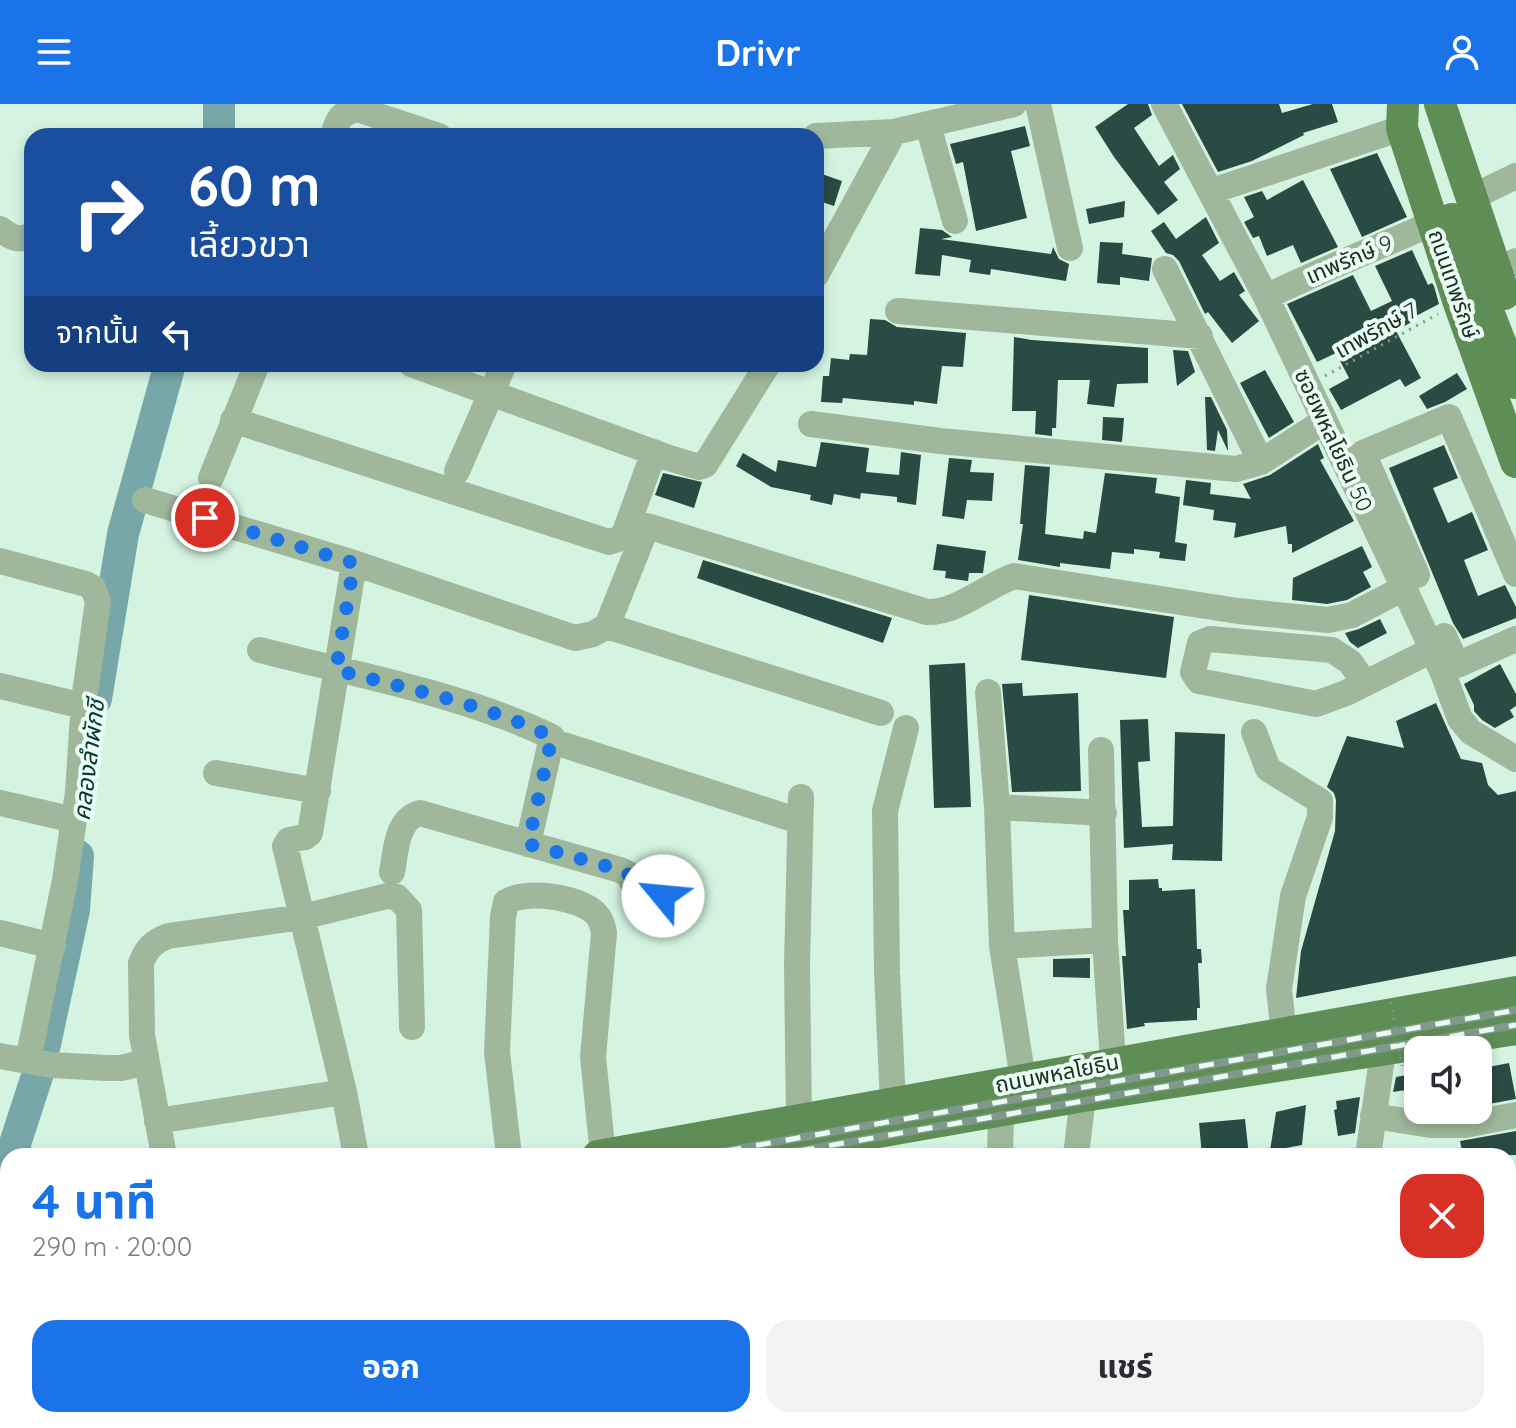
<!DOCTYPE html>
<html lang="th">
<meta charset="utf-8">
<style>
:root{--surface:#fff;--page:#f2f2f3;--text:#2b2b33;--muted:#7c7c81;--accent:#1a73e8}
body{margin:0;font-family:Quicksand,"Noto Sans Thai",sans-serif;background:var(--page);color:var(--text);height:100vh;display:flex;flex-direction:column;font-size:30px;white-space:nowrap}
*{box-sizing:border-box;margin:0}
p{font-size:26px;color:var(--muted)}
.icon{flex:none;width:44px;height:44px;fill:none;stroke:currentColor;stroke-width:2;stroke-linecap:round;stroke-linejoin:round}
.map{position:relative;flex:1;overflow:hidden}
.panel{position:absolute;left:0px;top:1044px;width:1516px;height:280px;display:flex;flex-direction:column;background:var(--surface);border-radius:24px 24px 0 0;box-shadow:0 4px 12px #0003}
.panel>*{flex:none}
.top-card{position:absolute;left:24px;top:24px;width:800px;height:244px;border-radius:24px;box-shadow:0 4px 12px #0003;background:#1a4fa0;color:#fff;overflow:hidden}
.controls{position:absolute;left:1404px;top:932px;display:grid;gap:16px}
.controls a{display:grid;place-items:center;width:88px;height:88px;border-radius:16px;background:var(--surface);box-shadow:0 4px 12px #0003;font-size:40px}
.pin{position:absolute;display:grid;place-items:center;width:68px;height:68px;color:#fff;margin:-34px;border:4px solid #fff;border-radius:50%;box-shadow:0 2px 8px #0007}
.me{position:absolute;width:88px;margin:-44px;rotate:298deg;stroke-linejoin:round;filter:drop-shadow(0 0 6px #0008)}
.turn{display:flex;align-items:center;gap:28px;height:168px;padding:0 32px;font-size:36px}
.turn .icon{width:104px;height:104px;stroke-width:2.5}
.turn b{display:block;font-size:56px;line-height:68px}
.then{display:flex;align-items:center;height:76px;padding:0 32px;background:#0003;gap:16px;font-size:30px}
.round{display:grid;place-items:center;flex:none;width:84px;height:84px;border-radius:24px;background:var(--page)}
.overview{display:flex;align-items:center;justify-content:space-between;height:136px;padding:0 32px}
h1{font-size:48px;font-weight:700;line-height:60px;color:var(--accent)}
.cta{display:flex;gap:16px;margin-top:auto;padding:16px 32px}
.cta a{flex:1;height:92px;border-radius:24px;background:var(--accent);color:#fff;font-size:32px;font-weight:700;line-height:92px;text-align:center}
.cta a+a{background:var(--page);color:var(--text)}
header{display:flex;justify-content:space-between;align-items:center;height:104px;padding:0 32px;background:var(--accent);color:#fff;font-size:36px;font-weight:700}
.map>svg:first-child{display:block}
.green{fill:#d4dfbc}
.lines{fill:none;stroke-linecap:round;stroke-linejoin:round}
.river{stroke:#77a7a8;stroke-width:32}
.building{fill:#294b44}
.path{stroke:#80978a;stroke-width:3;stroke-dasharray:2 6;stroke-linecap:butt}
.minor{stroke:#9fb89b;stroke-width:26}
.major{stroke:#5f8d56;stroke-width:32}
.rail-casing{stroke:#81998b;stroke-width:8}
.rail{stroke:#eafdf2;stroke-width:5;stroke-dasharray:15;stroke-linecap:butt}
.path-bridge{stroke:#80978a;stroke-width:3;stroke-dasharray:2 6;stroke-linecap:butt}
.route{stroke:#1a73e8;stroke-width:14;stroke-dasharray:0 25.2}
.labels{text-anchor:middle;stroke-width:8;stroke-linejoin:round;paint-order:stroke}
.street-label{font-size:22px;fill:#212e27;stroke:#eafdf2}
.water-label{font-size:24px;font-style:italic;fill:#053638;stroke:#eafdf2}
</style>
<header><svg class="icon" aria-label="menu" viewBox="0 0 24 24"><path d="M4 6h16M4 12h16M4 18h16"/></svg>Drivr<svg class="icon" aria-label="person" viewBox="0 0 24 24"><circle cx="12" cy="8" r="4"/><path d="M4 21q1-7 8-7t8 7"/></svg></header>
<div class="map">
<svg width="1516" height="1324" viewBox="0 0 1516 1324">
<rect width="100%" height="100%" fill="#d4f4e1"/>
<path class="green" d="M1516,1135V1324H1446L1447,1316H1508V1136Z"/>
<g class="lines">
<path class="river" d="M219,32V0
M96,595L123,430L170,260
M11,1052L40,963L74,806L78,752
M0,1083L8,1060"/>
</g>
<path class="building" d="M1128,0H1148L1152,11L1134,24L1159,62L1173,51L1180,65L1164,78L1178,96L1158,111L1114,53L1095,23Z
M1182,0H1279L1282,9L1313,0H1332L1338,18L1303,29L1304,31L1252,57L1218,68Z
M1025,22L1030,42L1011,47L1027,114L976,127L963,58L956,60L950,40Z
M1377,49L1407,113L1362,133L1330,65Z
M816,68L842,77L834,102L816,96Z
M1303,76L1338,143L1301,159L1293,141L1267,152L1259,132L1253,134L1244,118L1254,113L1244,93L1262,87L1267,96Z
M1125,97L1124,113L1089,120L1086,105Z
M1206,113L1219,139L1202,151L1220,177L1234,168L1245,187L1239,191L1259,217L1232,239L1208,208L1205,210L1179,157L1173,151L1166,149L1151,127L1164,118L1176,135Z
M920,124L942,126L952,133L941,135L1051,150L1053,143L1059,155L1069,160L1066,177L991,165L990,171L969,168L971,156L942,151L940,172L915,170Z
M1100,138L1123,139L1122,150L1152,154L1149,177L1120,173V181L1097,179Z
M1412,146L1428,181L1432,179L1434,182L1439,200L1414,213L1415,216L1396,227L1421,274L1405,283L1400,275L1341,306L1329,285L1349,274L1336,249L1317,258L1287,200L1353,171L1371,207L1392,197L1375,162Z
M870,215L885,216L897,223L966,229L963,263L942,262L937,300L914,297V301L843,294L842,299L821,298L823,272H829L831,254L849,256L850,250L867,251Z
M1014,233L1032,236L1148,244V279L1117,280L1114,303L1087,300L1090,276H1058L1056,324H1052V332L1035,330L1036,307H1012Z
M1173,246L1188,247L1195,268L1177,282Z
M1265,266L1294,318L1269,334L1240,279Z
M1457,269L1467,285L1445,298L1427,305L1419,292Z
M1205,293H1211L1227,326L1228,347L1218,326L1215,347L1207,346Z
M1103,313L1124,314L1122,338L1102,336Z
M821,338L869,344L866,368L899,371L901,348L921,351L916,401L897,398V393L861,389L860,395L834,390L832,401L810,396L811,391L771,383L736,362L743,349L776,368L778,356L816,363Z
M1318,340L1324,354L1320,356L1354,417L1292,449V440H1288L1286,422L1234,434L1236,419L1213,416L1214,406L1183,401L1186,376L1211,379L1210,390L1251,395L1243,380L1270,371Z
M1444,341L1458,374L1433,384L1448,419L1472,408L1488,446L1464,456L1478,492L1505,481L1516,503V514L1463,535L1453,519L1389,364Z
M949,354L972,356L970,368L994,369L992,397L967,396L964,415L942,412Z
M1025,361L1050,363L1045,430L1083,435L1084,427L1096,429L1105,369L1157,374L1155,389L1180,393L1175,438L1187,440L1185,457L1159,454L1160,448L1134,445V450L1112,448L1110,465L1060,459V463L1018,456L1023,420H1020Z
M663,369L702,378L694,404L655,391Z
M937,440L986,447L983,469H969L968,477L945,474L946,467L933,466Z
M1362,442L1372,463L1363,468L1371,483L1347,496L1327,500L1292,496L1293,474Z
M703,456L892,514L883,539L697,474Z
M1029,491L1174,513L1166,574L1021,556Z
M1380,515L1387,529L1358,544L1350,538L1345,529L1359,525Z
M965,559L971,703L934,704L929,561Z
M1500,560L1516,590V602L1510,606L1514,613L1495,624L1482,616L1474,607V601L1464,580Z
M1022,579L1023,592L1078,589L1081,687L1012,688L1002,580Z
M1436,599L1461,655L1482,659L1488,681L1498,691L1516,687V852L1296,894L1301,847L1335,727L1336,696L1334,689L1327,683L1347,632L1404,644L1396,617Z
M1148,615L1150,657L1138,658L1142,723L1173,722L1175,628L1225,630L1222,757L1172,756L1173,740L1124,744L1120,616Z
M1158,775L1159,784H1162V787L1195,785L1197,845H1201L1202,859H1198L1200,904H1197V916L1144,919L1145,922L1127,925L1122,852H1126L1123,806H1129V776Z
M1090,854V874L1053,873V855Z
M1509,959L1516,995L1478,1002V965Z
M1418,969V984L1393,988L1396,973Z
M1360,993L1355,1029L1338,1032L1334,1006L1337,1005L1336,997Z
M1306,1001L1302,1041L1270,1047L1276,1008Z
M1245,1015L1249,1052H1202L1199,1019Z
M1516,1027V1051L1463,1052L1460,1037Z"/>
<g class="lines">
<path class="path" d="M1325,272L1438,210"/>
<path class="minor" d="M1038,0L1070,144
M1164,0L1266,193L1404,484L1443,569L1460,615L1471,628L1516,655
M928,21L955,117
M333,32C337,16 340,9 357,5L439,32
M816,32L894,28L1014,0
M1212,87L1402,24
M1485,87L1516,72
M0,125C11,133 18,138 32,131
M1511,160L1516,157
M1165,165L1261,358
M816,171L894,28
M1266,193C1321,166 1377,144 1433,119
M898,207L1200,232
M411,260L669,354L699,363L705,361L768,260
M233,316L609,438L621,434L625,428L654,348
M811,320L940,337L1236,365L1261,358L1324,317
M457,367L504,260
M211,374L257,260
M145,396L354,459L575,534L593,530L607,522L647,422L927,508C957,509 986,482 1014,472L1238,507L1328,516L1352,511L1404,484
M0,457L86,480L93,484L98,497L84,596L78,688L65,776L28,956
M354,459L310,729L305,733L289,736L285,742L344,988L356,1052
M1417,471L1363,349L1449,313L1516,470
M607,522L881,609
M1444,532L1457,561L1516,535
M260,546C356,571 463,590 552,633L528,740
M1364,578L1350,558L1332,546L1210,535L1200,539L1193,568L1199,577L1316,600L1346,589L1432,546
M0,582L83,602
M988,588L997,703L1002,842L1023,975
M1254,628L1268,665L1320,697V713L1293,792L1279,885L1284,930
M564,641L799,717
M1101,646L1105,836L1113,958
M216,669L318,687
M0,699L74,716
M997,703L1104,709
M392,768C396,748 396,715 420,709L620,766L628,770L634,782L663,792
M0,829L53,842
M1002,842L1105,836
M0,952L51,961L107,964H121L146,958
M893,999L887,869L885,707L906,624
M1373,1012L1431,1021H1465L1516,1011
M799,1016L797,861L801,693
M157,1017L344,988
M164,1052L142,931L141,859C147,844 153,838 168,832L302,813L387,792L397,793L409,806L412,923
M509,1052L497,948L503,813L506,798C526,785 582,793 597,811C602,817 603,823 604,829L593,953L603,1051
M1000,1052L1001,1007
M1076,1052L1083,992
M1368,1052L1383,948
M249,1324V1316
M327,1324L328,1316
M368,1324L369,1316
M684,1324L686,1316
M718,1324L720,1316
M826,1324L827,1316
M957,1324L959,1316
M1037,1324L1039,1316
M1335,1324L1336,1316"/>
<path class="major" d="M1403,0L1402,24L1459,199L1516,358
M1440,0L1504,190
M1452,115L1516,279
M598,1052L1516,888
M741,1052L1083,992L1516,925
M0,1154L8,1152
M0,1195L8,1193"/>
<defs>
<path id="rail" d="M697,1052L1516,906
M770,1052L1516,921
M0,1176L8,1175
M0,1189L8,1187"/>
</defs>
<use href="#rail" class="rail-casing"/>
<use href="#rail" class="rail"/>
<path class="path-bridge" d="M1391,898L1402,962"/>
</g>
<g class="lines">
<path class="route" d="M205,414L354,459L336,566C409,585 484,600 552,633L528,740L620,766L628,770L634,782L663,792"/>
</g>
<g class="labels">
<g class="street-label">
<text transform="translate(1349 155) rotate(-23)" y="8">เทพรักษ์ 9</text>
<text transform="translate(1454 180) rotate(71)" y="8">ถนนเทพรักษ์</text>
<text transform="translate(1376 226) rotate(-29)" y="8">เทพรักษ์ 7</text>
<text transform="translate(1334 336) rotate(65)" y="8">ซอยพหลโยธิน 50</text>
<text transform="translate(1057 969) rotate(-11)" y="8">ถนนพหลโยธิน</text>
</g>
<g class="water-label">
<text transform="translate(89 656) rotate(-83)" y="8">คลองลำผักชี</text>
</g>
</g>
</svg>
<div class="controls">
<a><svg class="icon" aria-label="sound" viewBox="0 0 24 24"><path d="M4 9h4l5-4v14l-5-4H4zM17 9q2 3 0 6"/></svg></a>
</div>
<div class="pin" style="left:205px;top:414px;background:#d93025"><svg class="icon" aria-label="arrive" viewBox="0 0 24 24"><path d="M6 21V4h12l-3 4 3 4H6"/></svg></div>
<svg class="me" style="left:663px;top:792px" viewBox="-20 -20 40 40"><circle r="19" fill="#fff"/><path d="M0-13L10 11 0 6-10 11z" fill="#1a73e8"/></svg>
<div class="top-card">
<div class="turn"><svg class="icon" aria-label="right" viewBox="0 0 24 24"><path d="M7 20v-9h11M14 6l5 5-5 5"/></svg><div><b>60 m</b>เลี้ยวขวา</div></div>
<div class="then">จากนั้น<svg class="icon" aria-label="left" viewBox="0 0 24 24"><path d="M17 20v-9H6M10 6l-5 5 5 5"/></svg></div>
</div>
<section class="panel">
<div class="overview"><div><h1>4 นาที</h1><p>290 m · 20:00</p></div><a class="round" style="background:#d93025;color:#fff"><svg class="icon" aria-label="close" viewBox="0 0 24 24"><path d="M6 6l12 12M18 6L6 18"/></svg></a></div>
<div class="cta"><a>ออก</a><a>แชร์</a></div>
</section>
</div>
